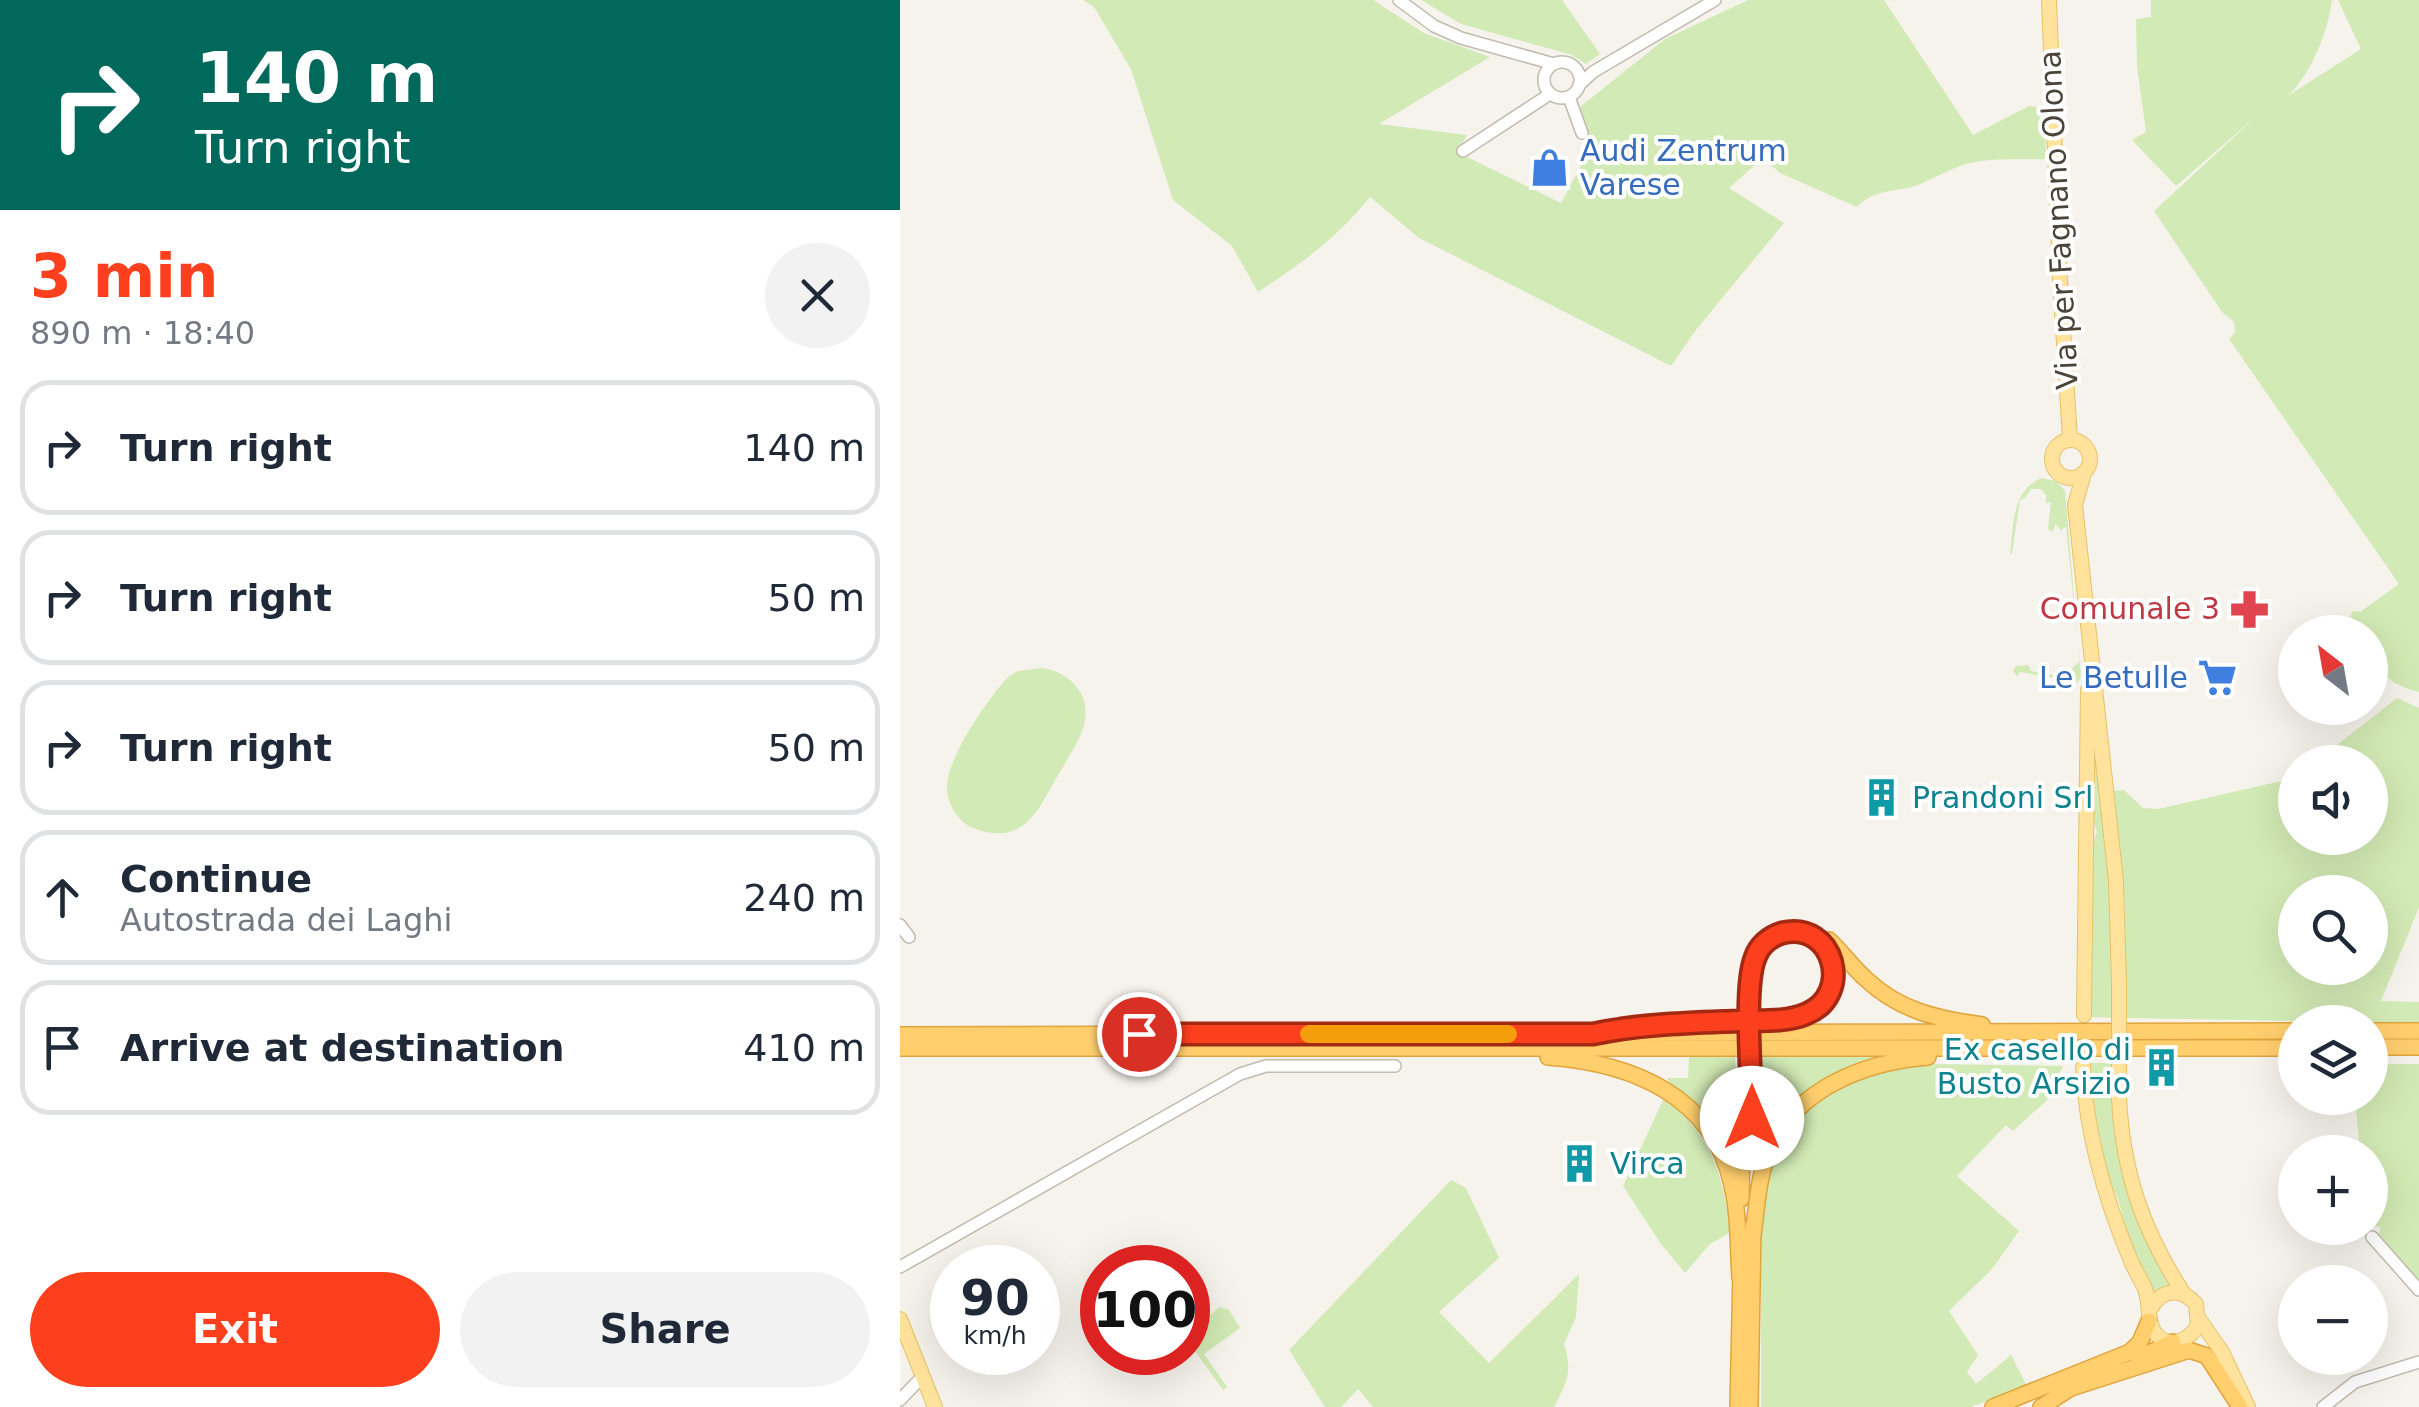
<!DOCTYPE html>
<meta charset="utf-8">
<style>
:root{--surface:#fff;--page:#f2f2f3;--text:#1f2937;--muted:#747a83;--line:#e0e1e3;--accent:#fc3f1d}
body{margin:0;font-family:"DejaVu Sans",sans-serif;background:var(--page);color:var(--text);height:100vh;display:flex;flex-direction:column;font-size:38px;white-space:nowrap}
*{box-sizing:border-box;margin:0}
p{font-size:32px;color:var(--muted)}
.icon{flex:none;width:55px;height:55px;fill:none;stroke:currentColor;stroke-width:2;stroke-linecap:round;stroke-linejoin:round}
.map{position:relative;flex:1;overflow:hidden}
.panel{display:flex;flex-direction:column;background:var(--surface);width:900px}
.panel>*{flex:none}
.banner{background:#00695c;color:#fff;overflow:hidden}
.needle{width:65px;rotate:329deg}
.fabs{position:absolute;left:1378px;top:615px;display:grid;gap:20px}
.fabs a{display:grid;place-items:center;width:110px;height:110px;border-radius:50%;background:var(--surface);box-shadow:0 10px 40px #0002;font-size:50px}
.speed{position:absolute;left:30px;top:1245px;display:flex;gap:20px;font-size:50px;font-weight:700;text-align:center}
.speed>*{display:grid;place-content:center;width:130px;height:130px;border-radius:50%;background:var(--surface);box-shadow:0 10px 40px #0002;line-height:1}
.speed small{font-size:25px;font-weight:400}
.speed .limit{border:15px solid #d22;background:#fff;color:#111}
.pin{position:absolute;display:grid;place-items:center;width:85px;height:85px;color:#fff;margin:-42px;border:5px solid #fff;border-radius:50%;box-shadow:0 2px 10px #0007}
.me{position:absolute;width:110px;margin:-55px;rotate:0deg;stroke-linejoin:round;filter:drop-shadow(0 0 8px #0008)}
.turn{display:flex;align-items:center;gap:35px;height:210px;padding:0 30px;font-size:45px}
.turn .icon{width:130px;height:130px;stroke-width:2.5}
.turn b{display:block;font-size:70px;line-height:85px}
.round{display:grid;place-items:center;flex:none;width:105px;height:105px;border-radius:52px;background:var(--page)}
.headline{display:flex;align-items:center;justify-content:space-between;height:170px;padding:0 30px}
h1{font-size:60px;font-weight:800;line-height:75px;color:var(--accent)}
.action{display:flex;gap:20px;margin-top:auto;padding:20px 30px}
.action a{flex:1;height:115px;border-radius:60px;background:var(--accent);color:#fff;font-size:40px;font-weight:800;line-height:115px;text-align:center}
.action a+a{background:var(--page);color:var(--text)}
ul{padding:0;list-style:none}
li{display:flex;align-items:center;gap:30px;height:135px;margin:0 20px 15px;padding:0 10px;border:5px solid var(--line);border-radius:30px}
li div{flex:1}
li b{display:block;font-size:38px}
li em{font-style:normal}
main{display:flex;flex:1;min-height:0}
.map>svg:first-child{display:block}
.green{fill:#d2eab5;fill-rule:evenodd}
.lines{fill:none;stroke-linecap:round;stroke-linejoin:round}
.minor-casing{stroke:#c2bbae;stroke-width:14}
.major-casing{stroke:#e6c16a;stroke-width:16}
.highway-casing{stroke:#e0a43c;stroke-width:18}
.minor{stroke:#fff;stroke-width:11}
.major{stroke:#ffe39c;stroke-width:14}
.highway{stroke:#ffcf6e;stroke-width:15}
.major-bridge-casing{stroke:#e6c16a;stroke-width:16;stroke-linecap:butt}
.highway-bridge-casing{stroke:#e0a43c;stroke-width:18;stroke-linecap:butt}
.major-bridge{stroke:#ffe39c;stroke-width:14}
.highway-bridge{stroke:#ffcf6e;stroke-width:15}
.route-casing{stroke:#a42913;stroke-width:25}
.route{stroke:#fc3f1d;stroke-width:18}
.slow{stroke:#f59e0b;stroke-width:18}
.labels{text-anchor:middle;stroke-width:8;stroke-linejoin:round;paint-order:stroke}
.shop-label{font-size:30px;fill:#366cbe;stroke:#fff;text-anchor:start}
.street-label{font-size:30px;fill:#4b4439;stroke:#fff}
.health-label{font-size:30px;fill:#be3a42;stroke:#fff;text-anchor:end}
.culture-label{font-size:30px;fill:#0d838f;stroke:#fff;text-anchor:start}
</style>
<main>
<section class="panel">
<div class="banner">
<div class="turn"><svg class="icon" aria-label="right" viewBox="0 0 24 24"><path d="M7 20v-9h11M14 6l5 5-5 5"/></svg><div><b>140 m</b>Turn right</div></div>
</div>
<div class="headline"><div><h1>3 min</h1><p>890 m · 18:40</p></div><a class="round"><svg class="icon" aria-label="close" viewBox="0 0 24 24"><path d="M6 6l12 12M18 6L6 18"/></svg></a></div>
<ul>
<li><svg class="icon" aria-label="right" viewBox="0 0 24 24"><path d="M7 20v-9h11M14 6l5 5-5 5"/></svg><div><b>Turn right</b></div><em>140 m</em></li>
<li><svg class="icon" aria-label="right" viewBox="0 0 24 24"><path d="M7 20v-9h11M14 6l5 5-5 5"/></svg><div><b>Turn right</b></div><em>50 m</em></li>
<li><svg class="icon" aria-label="right" viewBox="0 0 24 24"><path d="M7 20v-9h11M14 6l5 5-5 5"/></svg><div><b>Turn right</b></div><em>50 m</em></li>
<li><svg class="icon" aria-label="ahead" viewBox="0 0 24 24"><path d="M12 20V5M6 11l6-6 6 6"/></svg><div><b>Continue</b><p>Autostrada dei Laghi</p></div><em>240 m</em></li>
<li><svg class="icon" aria-label="arrive" viewBox="0 0 24 24"><path d="M6 21V4h12l-3 4 3 4H6"/></svg><div><b>Arrive at destination</b></div><em>410 m</em></li>
</ul>
<div class="action"><a>Exit</a><a>Share</a></div>
</section>
<div class="map">
<svg width="1519" height="1407" viewBox="0 0 1519 1407">
<rect width="100%" height="100%" fill="#f6f3ec"/>
<path class="green" d="M183,0H473L524,33L590,57L479,124L567,135L557,152L661,203L692,145L680,107L765,39L848,0H984L1073,135L1129,106L1145,109L1146,159C1121,160 1091,157 1066,164C1048,169 1021,186 1008,188C989,191 971,192 957,207L880,173L863,158L829,188L884,223L795,331L771,366L519,238L470,197C438,237 401,264 358,292L332,246L273,200L231,69L194,7Z
M521,0H662L700,54L686,64L672,55L561,24Z
M1251,0H1432C1428,32 1411,73 1389,95L1461,49L1438,0H1519V692C1486,684 1470,667 1470,632H1453L1449,619L1453,611L1460,612L1499,584L1329,339L1335,332L1334,322L1322,312L1254,211L1361,112L1276,186L1232,140L1246,132L1237,66L1236,19L1251,17Z
M1141,478L1156,481L1165,491L1181,677L1178,682L1120,672L1117,676L1113,671L1116,666L1128,665L1131,671L1170,678L1168,672L1180,661L1166,527L1161,530L1155,524L1153,532L1148,529L1151,502L1146,503V495L1141,489H1131L1125,498L1120,500L1112,553L1110,554C1114,525 1111,492 1141,478Z
M141,668C154,669 166,675 175,685C201,715 174,747 158,775C146,795 134,826 109,832C97,835 82,832 71,827C58,821 48,805 47,790C45,760 87,700 108,677L118,671Z
M1497,698L1519,708V907L1481,1001L1519,1002V1023L1226,1018L1225,908L1214,791L1224,790L1243,808L1258,809L1395,778V838H1470V762H1415ZM1395,892H1470V968H1395Z
M1192,715L1212,888L1213,1018L1188,1017L1189,851L1197,833L1190,811Z
M835,1054L839,1185L767,1078H788L789,1057Z
M858,1054L980,1055C917,1078 887,1095 857,1156Z
M1188,1063H1213L1215,1132L1225,1183L1272,1285L1253,1293L1231,1247L1218,1199L1207,1178L1196,1142Z
M1031,1064L1163,1066L1147,1100L1113,1131L1106,1125L1057,1176L1119,1231L1092,1269L1049,1311L1078,1355L1067,1372L1076,1384L1111,1355L1127,1386L1071,1407H861C861,1361 861,1315 861,1269C861,1249 860,1227 862,1207C873,1108 940,1073 1031,1064Z
M1470,1064H1519V1283L1477,1237L1481,1228L1470,1223V1152H1460L1455,1098H1470Z
M766,1094C813,1146 820,1162 831,1232L810,1244L785,1273L761,1244L723,1186Z
M551,1180L566,1188L599,1258L539,1312L589,1363L679,1274L676,1317L664,1344C673,1372 667,1382 654,1407H473L458,1389L441,1407H425L389,1350Z
M320,1307L329,1310L340,1328L304,1354L327,1387L323,1390L288,1341L290,1330Z"/>
<g class="lines">
<defs>
<path id="minor" d="M499,0L534,26L561,38L654,64
M644 80a18 18 0 1 1 36 0a18 18 0 1 1-36 0Z
M679,85L693,72L815,0
M669,97L682,133
M563,151L650,94
M0,925L9,937
M1472,1237L1519,1290
M0,1267L340,1074L366,1066H495
M0,1400L22,1377
M1423,1407L1455,1382L1519,1362"/>
<path id="major" d="M1149,0L1160,280L1170,439
M1152 459a19 19 0 1 1 38 0a19 19 0 1 1-38 0Z
M1184,473L1175,505L1216,881L1219,983
M1184,1015L1188,690
M1183,1067C1186,1134 1205,1199 1231,1261C1235,1271 1241,1279 1245,1289C1251,1303 1246,1321 1255,1333C1269,1350 1289,1341 1298,1325L1296,1304C1281,1287 1262,1289 1251,1308
M1219,1098C1223,1174 1243,1231 1284,1294
M0,1319L35,1407
M1299,1319L1322,1352L1348,1407"/>
<path id="highway" d="M929,940C942,952 953,968 967,980C1000,1011 1038,1019 1082,1025
M770,1024L889,1019C1012,987 854,850 850,999
M1470,1031H1519
M0,1035L1395,1031
M1470,1047H1519
M0,1048H1395
M648,1057C731,1063 813,1095 832,1185C839,1215 838,1247 840,1278
M841,1199L843,1078
M853,1235C857,1207 858,1177 869,1151C896,1088 965,1062 1028,1057
M1238,1358L1273,1342
M838,1407L841,1272
M850,1407L853,1226
M1093,1407L1230,1352L1240,1342L1249,1321
M1141,1407L1171,1388L1289,1350L1307,1356L1340,1407"/>
</defs>
<use href="#minor" class="minor-casing"/>
<use href="#major" class="major-casing"/>
<use href="#highway" class="highway-casing"/>
<use href="#minor" class="minor"/>
<use href="#major" class="major"/>
<use href="#highway" class="highway"/>
<defs>
<path id="major-bridge" d="M1219,1098V983"/>
<path id="highway-bridge" d="M850,999L852,1079"/>
</defs>
<use href="#major-bridge" class="major-bridge-casing"/>
<use href="#highway-bridge" class="highway-bridge-casing"/>
<use href="#major-bridge" class="major-bridge"/>
<use href="#highway-bridge" class="highway-bridge"/>
</g>
<g class="lines">
<defs>
<path id="route" d="M239,1034H693C741,1024 789,1023 838,1021C859,1020 885,1023 906,1014C954,995 934,920 882,933C869,937 859,946 855,958C843,989 852,1080 852,1118"/>
</defs>
<use href="#route" class="route-casing"/>
<use href="#route" class="route"/>
<path class="slow" d="M409,1034H608"/>
</g>
<defs>
<symbol id="shop-bare" viewBox="-9 -9 18 18"><path d="M-5-2.5h2.3a2.7 3.5 0 0 1 5.4 0H5L5.5 6h-11ZM-1.5-2.5h3a1.5 2.3 0 0 0-3 0Z" fill="#3f7fe0" stroke="#fff" stroke-width="2.5" paint-order="stroke"/></symbol>
<symbol id="pharmacy-bare" viewBox="-9 -9 18 18"><path d="M-2-6h4v4h4v4h-4v4h-4v-4h-4v-4h4Z" fill="#e0444e" stroke="#fff" stroke-width="2.5" paint-order="stroke"/></symbol>
<symbol id="supermarket-bare" viewBox="-9 -9 18 18"><path d="M-6-5.5h2.5l.6 2H6L4.5 2H-2.5L-4.4-4H-6ZM-1.5 3.2a1.3 1.3 0 1 0 .1 0ZM3 3.2a1.3 1.3 0 1 0 .1 0Z" fill="#3f7fe0" stroke="#fff" stroke-width="2.5" paint-order="stroke"/></symbol>
<symbol id="building-bare" viewBox="-9 -9 18 18"><path d="M-4-6H4V6H1V3H-1V6H-4ZM-2.5-4.3h1.7v1.8h-1.7ZM.8-4.3h1.7v1.8H.8ZM-2.5-1h1.7V.8h-1.7ZM.8-1h1.7V.8H.8Z" fill="#0f9aa8" stroke="#fff" stroke-width="2.5" paint-order="stroke"/></symbol>
</defs>
<g fill-rule="evenodd">
<use href="#shop-bare" x="622" y="140" width="55" height="55"/>
<use href="#pharmacy-bare" x="1322" y="582" width="55" height="55"/>
<use href="#supermarket-bare" x="1290" y="650" width="55" height="55"/>
<use href="#building-bare" x="954" y="770" width="55" height="55"/>
<use href="#building-bare" x="1234" y="1040" width="55" height="55"/>
<use href="#building-bare" x="652" y="1136" width="55" height="55"/>
</g>
<g class="labels">
<g class="shop-label">
<text x="680" y="161">Audi Zentrum<tspan x="680" dy="34">Varese</tspan></text>
<text x="1288" y="688" text-anchor="end">Le Betulle</text>
</g>
<g class="street-label">
<text transform="translate(1159 220) rotate(-93)" y="10">Via per Fagnano Olona</text>
</g>
<g class="health-label">
<text x="1320" y="619">Comunale 3</text>
</g>
<g class="culture-label">
<text x="1012" y="808">Prandoni Srl</text>
<text x="1231" y="1060" text-anchor="end">Ex casello di<tspan x="1231" dy="34">Busto Arsizio</tspan></text>
<text x="710" y="1174">Virca</text>
</g>
</g>
</svg>
<div class="fabs">
<a><svg class="needle" viewBox="-14 -14 28 28"><path d="M0-13l5 13h-10z" fill="#e53935"/><path d="M0 13l5-13h-10z" fill="#747a83"/></svg></a>
<a><svg class="icon" aria-label="sound" viewBox="0 0 24 24"><path d="M4 9h4l5-4v14l-5-4H4zM17 9q2 3 0 6"/></svg></a>
<a><svg class="icon" aria-label="search" viewBox="0 0 24 24"><circle cx="10" cy="10" r="6"/><path d="M15 15l6 6"/></svg></a>
<a><svg class="icon" aria-label="layers" viewBox="0 0 24 24"><path d="M12 4l9 5-9 5-9-5zM3 14l9 5 9-5"/></svg></a>
<a>+</a>
<a>−</a>
</div>
<div class="speed"><div>90<small>km/h</small></div><div class="limit">100</div></div>
<div class="pin" style="left:239px;top:1034px;background:#d93025"><svg class="icon" aria-label="arrive" viewBox="0 0 24 24"><path d="M6 21V4h12l-3 4 3 4H6"/></svg></div>
<svg class="me" style="left:852px;top:1118px" viewBox="-20 -20 40 40"><circle r="19" fill="#fff"/><path d="M0-13L10 11 0 6-10 11z" fill="#fc3f1d"/></svg>
</div>
</main>
